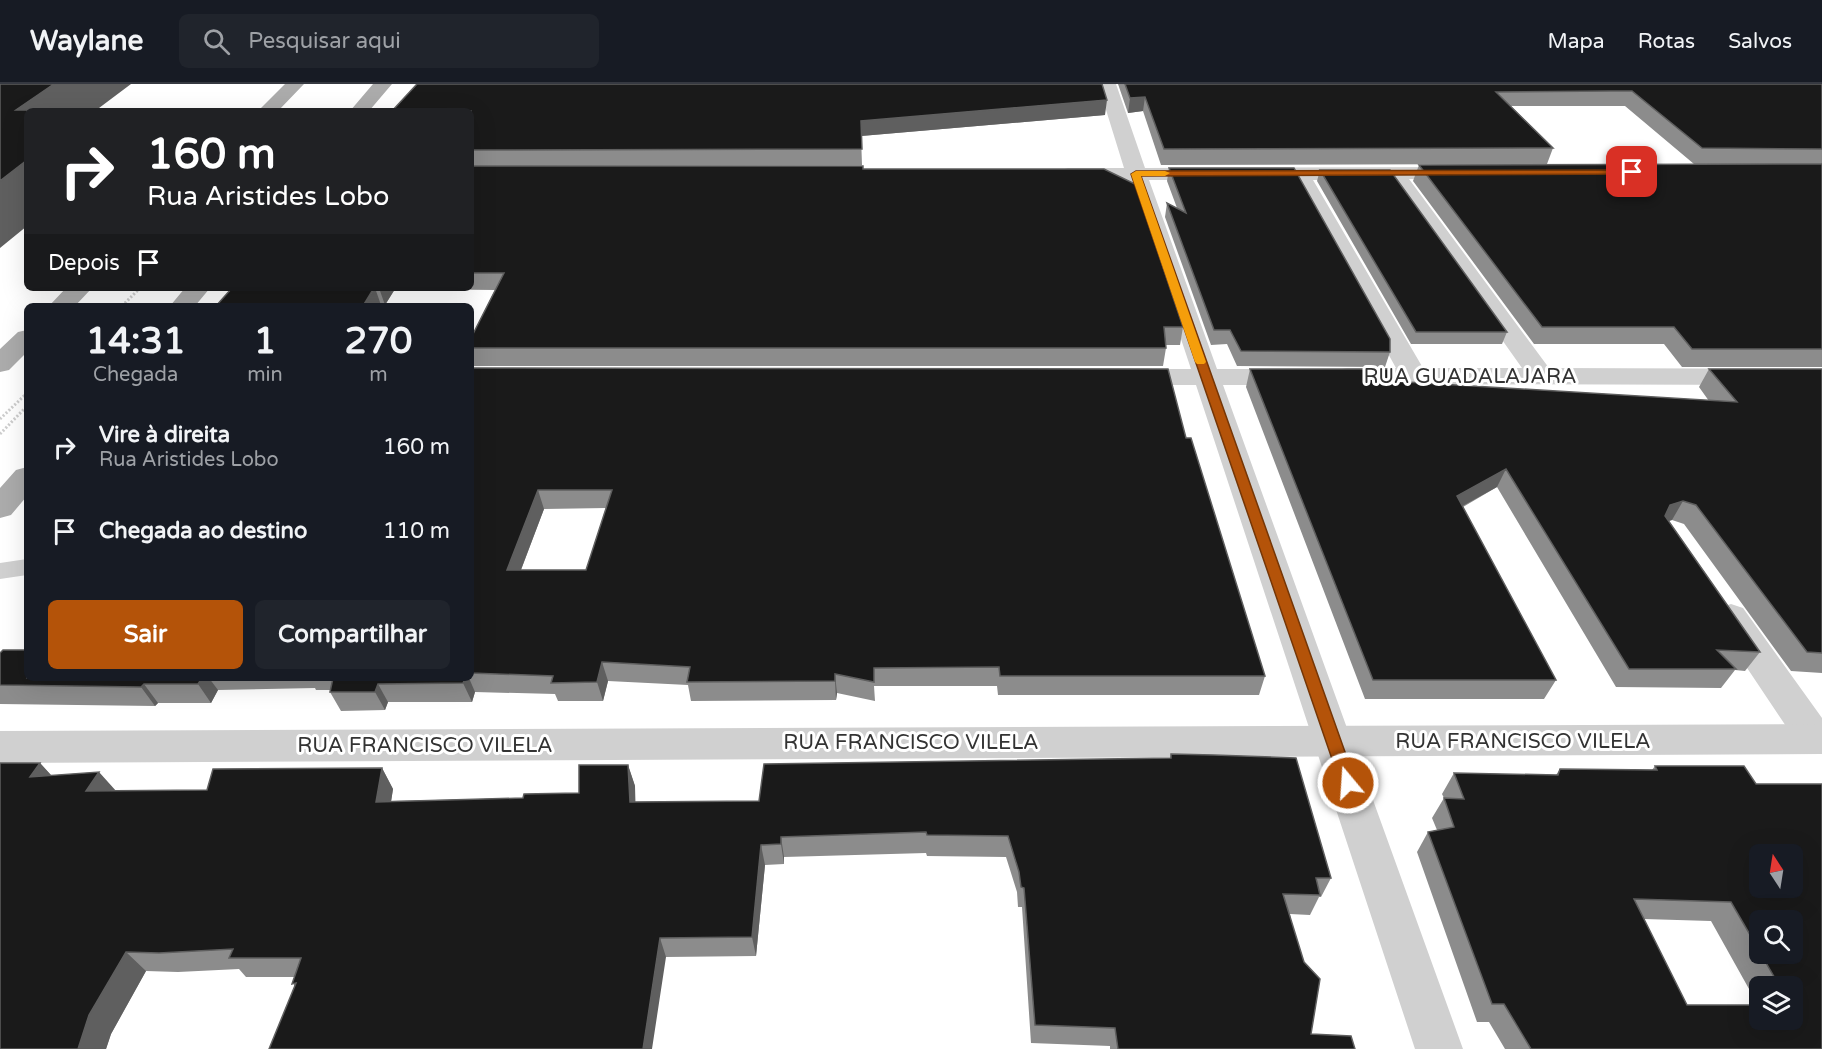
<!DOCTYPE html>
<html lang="pt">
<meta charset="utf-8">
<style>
:root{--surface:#171b24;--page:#20242c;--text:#f1f3f6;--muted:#9ea1a6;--line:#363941;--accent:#b45309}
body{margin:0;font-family:"Varela Round",sans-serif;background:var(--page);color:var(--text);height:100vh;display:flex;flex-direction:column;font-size:22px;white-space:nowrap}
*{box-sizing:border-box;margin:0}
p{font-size:20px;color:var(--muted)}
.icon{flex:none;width:33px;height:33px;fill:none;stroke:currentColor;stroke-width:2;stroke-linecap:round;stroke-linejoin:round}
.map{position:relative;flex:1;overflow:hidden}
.side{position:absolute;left:24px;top:219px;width:450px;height:378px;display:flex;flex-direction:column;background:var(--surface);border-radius:9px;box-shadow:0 6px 24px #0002}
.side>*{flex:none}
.hud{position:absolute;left:24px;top:24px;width:450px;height:183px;border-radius:9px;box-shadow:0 6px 24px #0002;background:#202124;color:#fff;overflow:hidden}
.needle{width:39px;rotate:348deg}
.tools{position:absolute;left:1749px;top:760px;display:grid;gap:12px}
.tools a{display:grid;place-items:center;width:54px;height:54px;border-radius:9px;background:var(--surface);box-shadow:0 6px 24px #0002;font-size:30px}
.pin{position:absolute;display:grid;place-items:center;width:51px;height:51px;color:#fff;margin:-26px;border-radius:12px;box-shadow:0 3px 9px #0006}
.me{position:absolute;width:66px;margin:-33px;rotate:342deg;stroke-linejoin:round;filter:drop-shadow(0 0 4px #0008)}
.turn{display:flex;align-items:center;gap:21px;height:126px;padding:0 24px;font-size:27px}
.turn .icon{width:78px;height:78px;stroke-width:2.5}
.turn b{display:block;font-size:42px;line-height:51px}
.then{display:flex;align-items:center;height:57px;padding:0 24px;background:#0003;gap:12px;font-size:22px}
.eta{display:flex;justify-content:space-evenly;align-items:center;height:102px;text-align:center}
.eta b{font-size:36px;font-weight:700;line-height:42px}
.cta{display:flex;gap:12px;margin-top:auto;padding:12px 24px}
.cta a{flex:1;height:69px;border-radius:9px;background:var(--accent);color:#fff;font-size:24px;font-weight:700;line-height:69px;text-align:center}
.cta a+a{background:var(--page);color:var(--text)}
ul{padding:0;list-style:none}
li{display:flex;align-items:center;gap:18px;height:84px;padding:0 24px}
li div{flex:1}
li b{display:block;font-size:22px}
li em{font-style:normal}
header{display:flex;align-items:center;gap:36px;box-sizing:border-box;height:84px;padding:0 30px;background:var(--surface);border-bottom:2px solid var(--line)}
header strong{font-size:28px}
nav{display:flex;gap:33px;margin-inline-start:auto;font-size:21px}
.search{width:420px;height:54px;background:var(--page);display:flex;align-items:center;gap:15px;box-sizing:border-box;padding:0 21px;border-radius:9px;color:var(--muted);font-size:22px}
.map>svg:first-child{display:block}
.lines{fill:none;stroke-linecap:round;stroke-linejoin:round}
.path{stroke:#cdcdcd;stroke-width:3;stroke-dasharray:2 2;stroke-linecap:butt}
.service{fill:#d0d0d0;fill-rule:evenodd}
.minor{fill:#d0d0d0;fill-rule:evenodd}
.tertiary{fill:#d0d0d0;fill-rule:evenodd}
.primary{fill:#ababab;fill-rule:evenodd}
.wall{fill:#8c8c8c;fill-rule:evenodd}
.shaded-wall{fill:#5f5f5f}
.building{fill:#1a1a1a;stroke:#5f5f5f;stroke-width:1.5;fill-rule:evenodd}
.route{fill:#b45309;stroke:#753606;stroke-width:1.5}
.slow{fill:#f59e0b}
.labels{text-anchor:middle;stroke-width:6;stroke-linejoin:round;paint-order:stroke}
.street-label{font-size:21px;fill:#333;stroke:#fff}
</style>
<header>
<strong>Waylane</strong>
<div class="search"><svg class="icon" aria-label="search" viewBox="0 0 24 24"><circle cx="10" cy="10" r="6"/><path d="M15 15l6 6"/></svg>Pesquisar aqui</div>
<nav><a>Mapa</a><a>Rotas</a><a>Salvos</a></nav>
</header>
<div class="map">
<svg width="1822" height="965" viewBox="0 0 1822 965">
<rect width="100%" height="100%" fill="#fff"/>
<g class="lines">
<path class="path" d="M122,222L140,204
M0,335L27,309
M0,350L27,322"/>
<path class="service" d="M27,475V491L0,495V479Z"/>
<path class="minor" d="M1098,0H1116L1145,84L1460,83L1467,85L1470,89L1467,93L1460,95H1409L1549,284L1822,285V301L1347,300L1337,298L1333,292L1337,286L1347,284H1396L1292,96H1149L1217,285H1292L1302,287L1306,293L1302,299L1292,301H1223L1463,965H1415L1196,301H1125L1115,299L1111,293L1115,287L1125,285H1191L1128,96H1068L1061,94L1058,90L1061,86L1068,84H1124ZM1388,95L1522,284H1423L1313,96Z
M1731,520L1743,524L1822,634V668L1816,670L1802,666L1719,542L1714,533L1719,524Z"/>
<path class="tertiary" d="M1822,640V670L0,679V647Z"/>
<path class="primary" d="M285,0H304L278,27H258Z
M373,0H392L369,27H350Z
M66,204H92L75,222H49Z
M185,204H210L195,222H170Z
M27,246V268L9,286L0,288V265L18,248Z
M27,383V412L11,431L0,434V404L16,386Z"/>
</g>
<path class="wall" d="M1118,0H1822V283H1682L1664,260H1534L1413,97L1419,81L1817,80H1694L1625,22H1511L1553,64L1547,80L1161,81L1143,27L1128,29Z
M471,27L1105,31L861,52L862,81L471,82Z
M471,82L863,85L1183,243L1180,261H1166V264L1163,282H472L471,254L495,206L395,205L385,221H381V222H216L232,204H471Z
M1169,84L1390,268L1385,283L1237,282L1227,260L1211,261L1165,133L1167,119L1177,124L1167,97Z
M1320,86L1507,248L1502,260H1411L1317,97Z
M471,284L1186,354L1265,592L1259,611H998L997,602H874L875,617L837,609L836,616L691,617L688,601L608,597L603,617H558L555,610L475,608L472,618H388L385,626L341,627L330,608L331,606H316L315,604L218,606L211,619H158L155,622L0,620V569L27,594H471ZM606,424L586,486H521L544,425Z
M1250,285L1390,297L1709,317L1699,303L1709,285H1822V589L1791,587L1684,440L1672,436L1669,437L1760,568L1745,587L1735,586L1721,604L1616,603L1497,403L1463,423L1556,596L1544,615H1365L1246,303Z
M1171,670L1331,794L1321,813H1319L1310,831L1290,830L1311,950L1355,965H1110V962L1031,959L1022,823H1018L1017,808L1006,773L927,772L926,769L784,773V780L765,781L756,872L666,873L294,903V893H246L239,885L178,888L146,887L111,950L106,965H0L40,679L51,691L116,707L207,706L382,684L393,705L391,717L523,714L579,709L628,681L635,702V718L759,717L1170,674Z
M1655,682H1744L1756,700H1822V965H1505L1489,938H1477L1417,768L1428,748L1437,746L1432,734L1444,714L1442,710L1454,689L1556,691L1560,685L1652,686ZM1760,771H1792V804H1760ZM1644,835L1711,837L1758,921H1687ZM1760,837H1792V870H1760ZM1760,903H1792V936H1760Z"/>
<path class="shaded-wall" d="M54,0H131L95,27L16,26Z
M1145,13L1143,27L1128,29L1130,14Z
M1107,16L1105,31L861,52V37Z
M27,76V142L0,164V97Z
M375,204L381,221V222H363Z
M379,204H395V205L385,221Z
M1506,385L1497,403L1448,430L1457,412Z
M538,406L544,425L514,504L507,486Z
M1683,417L1672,436L1658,440L1670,421Z
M602,578L608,597L603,617L597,598Z
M835,590L837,609L836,616L835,597Z
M202,594H209L218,606L211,619L198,600Z
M466,594H469L475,608L472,618L463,599Z
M144,600L158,619L155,622L141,603Z
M378,600L388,618L385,626L375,608Z
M40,679L59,700L30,693Z
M628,681L635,702L636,739L630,718Z
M382,684L393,705L388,738L376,718Z
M99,688L117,708L86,707Z
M781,753L784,773V780L781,760Z
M761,761L765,781L756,872L752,853Z
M660,854L666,873L652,965H643Z
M126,868L146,887L111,950L106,965H78L89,931Z"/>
<path class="building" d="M0,0H54L16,26H94L93,27H27V76L0,97Z
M417,0H1102L1107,16L861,37L862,65L471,66V27H392Z
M1125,0H1822V65L1702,64L1632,7H1611L1496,8L1553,64L1164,65L1145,13L1130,14Z
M1822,80V265H1692L1674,243H1542L1419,81Z
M471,82H863V85H1104L1135,100L1183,243H1164L1166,264H471V254L504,189H471Z
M1169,84H1294L1390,255V268L1241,267L1230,246H1214L1167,119L1186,129Z
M1320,86H1390L1507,248H1416Z
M232,204H374L363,222H216Z
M471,284L1168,285L1186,354H1191L1265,592H1000L999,583L874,584V598L835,590V597L687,598L690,583L602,578L597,598L551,599L553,592L471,589ZM538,406H612L586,486H507Z
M1250,285H1391L1390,297L1737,318L1709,285H1822V569L1807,568L1696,421L1683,417L1670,421L1665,432L1760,568L1717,566L1736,585H1629L1506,385L1457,412L1556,596H1373Z
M3,566H27V594H202L198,600H144L141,603L0,601V569Z
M333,594H466L463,599L378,600L375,608H330Z
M1171,670L1214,671L1296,674L1331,794H1316L1320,811L1283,810L1304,878L1320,895L1311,950L1351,952L1355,965H1118L1115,944L1035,941L1024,804L1021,803L1019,788L1008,752L927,751L926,748L781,753V760L761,761L752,853L660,854L643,965H269L296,899L292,900L301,874H229L233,865L159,869L126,868L89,931L78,965H0V679H40L30,693L99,688L86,707L207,706L213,685L382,684L376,718L523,714L524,710L579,709V681H628L630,718L759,717L764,680L1171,674Z
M1655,682H1744L1756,700H1822V965H1531L1504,920H1492L1428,748L1454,743L1444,714L1464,715L1454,689L1558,691L1560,685L1657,686ZM1760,771H1792V804H1760ZM1634,815L1731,818L1760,868V837H1792V870H1761L1780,903H1792V936H1760V921H1687Z"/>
<path class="route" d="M1632,86L1636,88L1635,90L1141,92L1356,699L1354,704L1348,706L1342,704L1131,90L1136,87Z"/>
<path class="slow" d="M1136,87H1165L1170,89L1165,92H1141L1206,278L1204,280H1197L1195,278L1131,90Z"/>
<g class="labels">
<g class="street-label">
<text x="1470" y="299">RUA GUADALAJARA</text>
<text x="1523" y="664">RUA FRANCISCO VILELA</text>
<text x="911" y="665">RUA FRANCISCO VILELA</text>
<text x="425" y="668">RUA FRANCISCO VILELA</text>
</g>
</g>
</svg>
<div class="tools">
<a><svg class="needle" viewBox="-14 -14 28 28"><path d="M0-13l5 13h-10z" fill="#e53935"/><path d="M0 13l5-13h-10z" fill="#9ea1a6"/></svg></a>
<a><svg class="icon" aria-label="search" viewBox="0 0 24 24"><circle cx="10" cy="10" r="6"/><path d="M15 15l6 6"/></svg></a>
<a><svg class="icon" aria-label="layers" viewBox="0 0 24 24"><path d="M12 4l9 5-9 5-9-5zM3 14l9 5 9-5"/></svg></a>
</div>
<div class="pin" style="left:1632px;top:88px;background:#d93025"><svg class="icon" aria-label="arrive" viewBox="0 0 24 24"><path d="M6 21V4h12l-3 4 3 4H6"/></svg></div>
<svg class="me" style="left:1348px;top:699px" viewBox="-20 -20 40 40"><circle r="17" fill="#b45309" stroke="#fff" stroke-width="3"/><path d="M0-11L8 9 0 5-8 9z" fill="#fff"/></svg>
<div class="hud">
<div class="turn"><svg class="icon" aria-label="right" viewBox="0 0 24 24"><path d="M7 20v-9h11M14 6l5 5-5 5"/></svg><div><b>160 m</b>Rua Aristides Lobo</div></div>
<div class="then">Depois<svg class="icon" aria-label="arrive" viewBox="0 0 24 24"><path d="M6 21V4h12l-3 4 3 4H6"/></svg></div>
</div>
<section class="side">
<div class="eta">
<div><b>14:31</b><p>Chegada</p></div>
<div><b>1</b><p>min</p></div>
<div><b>270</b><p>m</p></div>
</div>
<ul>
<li><svg class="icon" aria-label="right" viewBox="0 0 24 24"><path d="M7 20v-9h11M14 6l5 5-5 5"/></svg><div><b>Vire à direita</b><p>Rua Aristides Lobo</p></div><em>160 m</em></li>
<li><svg class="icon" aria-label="arrive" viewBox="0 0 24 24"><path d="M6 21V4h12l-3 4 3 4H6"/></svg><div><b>Chegada ao destino</b></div><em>110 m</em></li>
</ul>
<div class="cta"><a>Sair</a><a>Compartilhar</a></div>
</section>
</div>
